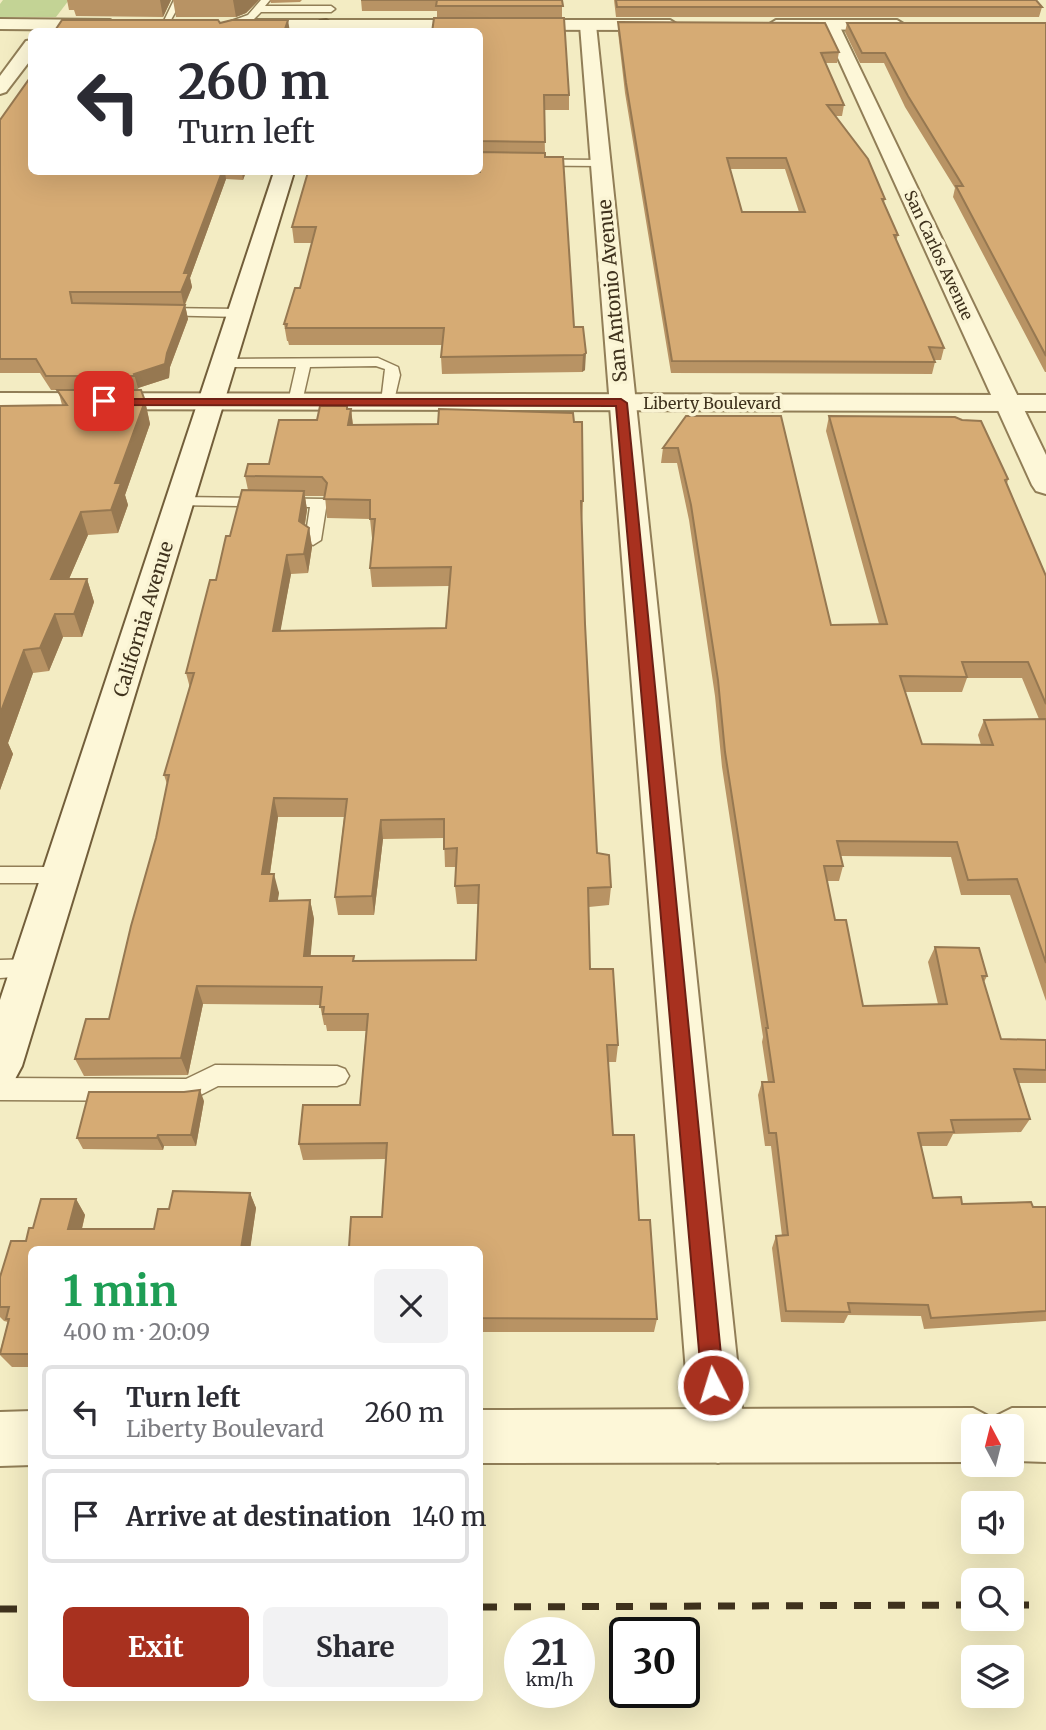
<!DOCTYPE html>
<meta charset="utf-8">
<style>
:root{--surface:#fff;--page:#f2f2f3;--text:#2b2b33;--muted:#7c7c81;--line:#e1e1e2;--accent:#a8311f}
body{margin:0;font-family:Merriweather,serif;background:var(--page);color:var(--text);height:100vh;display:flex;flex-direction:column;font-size:26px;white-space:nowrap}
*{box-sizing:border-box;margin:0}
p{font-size:23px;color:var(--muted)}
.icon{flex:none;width:38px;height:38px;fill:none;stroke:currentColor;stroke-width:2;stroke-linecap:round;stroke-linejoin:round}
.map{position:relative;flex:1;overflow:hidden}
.panel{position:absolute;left:28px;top:1246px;width:455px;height:455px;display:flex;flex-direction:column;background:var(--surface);border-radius:10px;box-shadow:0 7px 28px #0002}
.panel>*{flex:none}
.top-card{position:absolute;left:28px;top:28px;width:455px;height:147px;border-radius:10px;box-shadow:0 7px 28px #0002;background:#fff;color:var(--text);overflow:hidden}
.needle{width:46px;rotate:353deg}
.controls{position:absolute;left:961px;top:1414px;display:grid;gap:14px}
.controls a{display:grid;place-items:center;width:63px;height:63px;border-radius:10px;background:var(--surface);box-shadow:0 7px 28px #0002;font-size:35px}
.speed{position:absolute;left:504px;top:1617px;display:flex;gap:14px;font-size:35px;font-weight:700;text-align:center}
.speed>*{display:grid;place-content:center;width:91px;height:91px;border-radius:50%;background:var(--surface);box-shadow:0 7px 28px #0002;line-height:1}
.speed small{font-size:18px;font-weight:400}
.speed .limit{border:4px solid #111;border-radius:10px;background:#fff;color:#111}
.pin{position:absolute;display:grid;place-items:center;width:60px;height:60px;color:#fff;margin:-30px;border-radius:14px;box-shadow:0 4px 10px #0006}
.me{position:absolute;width:77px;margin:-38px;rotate:355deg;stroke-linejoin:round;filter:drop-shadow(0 0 5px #0008)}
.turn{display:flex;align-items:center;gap:24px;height:147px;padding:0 35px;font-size:32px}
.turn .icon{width:91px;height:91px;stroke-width:2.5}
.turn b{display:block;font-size:49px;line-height:60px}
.round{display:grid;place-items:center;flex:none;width:74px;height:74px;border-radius:10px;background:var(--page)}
.head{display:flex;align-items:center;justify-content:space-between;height:119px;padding:0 35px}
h1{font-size:42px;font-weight:700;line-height:52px;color:#1e9e55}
.button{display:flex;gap:14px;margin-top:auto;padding:14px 35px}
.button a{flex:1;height:80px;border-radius:10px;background:var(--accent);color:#fff;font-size:28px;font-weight:700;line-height:80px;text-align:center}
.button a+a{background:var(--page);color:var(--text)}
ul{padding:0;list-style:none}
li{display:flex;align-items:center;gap:21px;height:94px;margin:0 14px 10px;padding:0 21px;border:4px solid var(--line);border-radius:10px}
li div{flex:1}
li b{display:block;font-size:26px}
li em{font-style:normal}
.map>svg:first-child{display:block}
.green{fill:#c3d395}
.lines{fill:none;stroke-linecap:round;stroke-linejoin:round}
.service-casing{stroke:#917e57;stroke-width:3}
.minor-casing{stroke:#917e57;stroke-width:4}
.tertiary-casing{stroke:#917e57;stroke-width:4}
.secondary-casing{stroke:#725e3a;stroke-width:4}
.service{fill:#fdf7d8;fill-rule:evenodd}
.minor{fill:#fdf7d8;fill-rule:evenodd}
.tertiary{fill:#fdf7d8;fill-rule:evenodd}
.secondary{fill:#fdf7d8;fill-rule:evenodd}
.rail{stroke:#3f321d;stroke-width:7;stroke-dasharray:17 17;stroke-linecap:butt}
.wall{fill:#b89364;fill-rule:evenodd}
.shaded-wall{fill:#967851}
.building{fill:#d6ab74;stroke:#967851;stroke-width:2;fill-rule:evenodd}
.route{fill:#a8311f;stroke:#6d2014;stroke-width:2}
.labels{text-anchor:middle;stroke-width:7;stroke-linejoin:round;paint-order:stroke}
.far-street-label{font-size:16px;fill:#3f321d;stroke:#faf4d4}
.street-label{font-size:19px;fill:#3f321d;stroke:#faf4d4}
</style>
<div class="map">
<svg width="1046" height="1730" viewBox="0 0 1046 1730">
<rect width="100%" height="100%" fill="#f3ecc3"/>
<path class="green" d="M3,0H69L56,17H0V4Z"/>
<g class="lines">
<defs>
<path id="service" d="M174,0H182L167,27H161Z
M261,0H270L265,6H331L335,9L331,12H261L254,19L233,27L231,32H222L226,23L248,15Z
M480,159L602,160L608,163L602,166L480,165Z
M160,308L240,309L247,313L240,317L155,315L153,312Z
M378,358L398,367L400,375L393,405H383L381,402L385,369L376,366L310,367L302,402L295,406L288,402L296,367H224L217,363L224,359Z
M180,497L325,499L327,502L321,540L313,545L305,540L310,507L174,505L172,502L174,499Z
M0,867H62L69,869L73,875L69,881L62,883H0Z
M32,959L40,961L43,968L40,975L0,978V960Z
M215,1065L337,1066L345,1069L349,1076L345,1083L337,1086H218L189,1101L0,1100V1078L186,1079Z"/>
<path id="minor" d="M588,20L596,25L745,1436L737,1455L718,1463L699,1455L691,1436L580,25Z
M831,20L839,25L1046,455V494L1036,491L1032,485L823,25Z
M32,40V58L6,92L0,94V76L26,41Z"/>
<path id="tertiary" d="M0,19L110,20L118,25L110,30L0,29Z
M237,20H670L678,25L670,30L231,29L229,25Z
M776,20H897L905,25L897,30L770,29L768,25Z
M0,393L1046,395V411L0,409Z
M973,1408L992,1418L1012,1408H1046V1462L1012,1461V1426H973V1462L480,1463V1410Z
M32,1411V1465L0,1466V1412Z"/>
<path id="secondary" d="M326,20L334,25L333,32H316L320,21Z
M274,172H294L22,1066L15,1079L0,1085V1000Z"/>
</defs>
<use href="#service" class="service-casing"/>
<use href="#minor" class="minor-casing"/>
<use href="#tertiary" class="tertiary-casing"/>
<use href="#secondary" class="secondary-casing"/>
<use href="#service" class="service"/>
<use href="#minor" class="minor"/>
<use href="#tertiary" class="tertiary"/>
<use href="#secondary" class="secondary"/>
<path class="rail" d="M1012,1605H1046
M480,1607L973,1605
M0,1609H32"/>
</g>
<path class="wall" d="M67,0H171L163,17L76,16L74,10H69Z
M173,0H259L246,13L236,17H176Z
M270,0H302L300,2L271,3Z
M361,0H562V17H437V11H362Z
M614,0H1036L1042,7L1039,17H616Z
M618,22L839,52L837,63H825L844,105L842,116H835L885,199L884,202L898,235L896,241L944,348L941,360H934L935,362L932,374L671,373L625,93L618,32ZM730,169H785L799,212H742Z
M847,23H1046V372H1045L953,197L955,188L905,107L884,63H860L845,32Z
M480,32L569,95V110H544L545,153L574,327H583L585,370L582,372L442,374L441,357L442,345H289L288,341H287L284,324L300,288L312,243H294L292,227L480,172Z
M0,120L32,172H246L243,180L226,179L190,278L192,287L185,305L188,319L170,367L169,378L138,388L145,401L150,424L125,495L128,505L118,533L88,535L69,579H87L94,602L82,637H63L49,671L33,673L8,743L13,754L0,790V406L62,405L58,390H51L40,373H0Z
M347,409H351L353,425L574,422L583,501L582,520H581L585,624L597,853L611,887L609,905L589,907L590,969L618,1045L616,1062H608L613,1135L639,1220L657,1319L654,1332H480V1250H32V1367H12L0,1355V1351L8,1322L4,1321L0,1317V1277L26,1241L33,1228L76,1199L85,1215L82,1229H154L169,1209L250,1193L256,1208L250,1248L349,1247L382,1217L386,1159L303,1160L299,1144L360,1105L366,1031H327L326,1025H324L320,1005L203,1004L188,1075L84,1076L75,1059L109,1019L156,838L167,784L164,775L190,688L186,673L230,536L248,490L245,476L269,464L317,420ZM305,496H325L327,518L370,519L372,538H373L370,568L372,587L449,586L446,628L280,631L291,574L308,573L312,547L309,528L305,525L307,510ZM278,817H344L335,897L338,915H374L383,839L444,838L445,867H456L455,886L457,904H478L476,960L354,961L310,956L314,919L310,900L277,901L279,893L270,874Z
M686,416L831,625L879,624L826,431L829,416L1008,479L1007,484L1046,576V1001L1010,895H961L951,857L841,856L843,866L839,881H827L835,920L863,1006L938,1004L928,962L935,947L987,976L984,982L1001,1039L1046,1040V1083H1018L1030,1119L1021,1132L953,1134L947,1146H921L933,1198L962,1204L1046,1207V1321L924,1329L921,1316L848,1315L844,1323L781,1322L772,1248L776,1236H782L771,1146H765L758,1095L762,1082H768L762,1042L763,1037L722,767L715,696L689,520L677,463H661L663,448ZM967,678H1022L1039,719L984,720L978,735L981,745L922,744L905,692H962Z
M204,1101L196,1146H164L163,1150L83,1149L77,1138Z"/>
<path class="shaded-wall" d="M160,0H171L163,17Z
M233,0H259L246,13L236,17Z
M288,20L290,32H284Z
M222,172H225L226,179L190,278L192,287L184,306L181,292L184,273Z
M242,172H246L243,180Z
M185,305L188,319L170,367L169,378L138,388L134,374L167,353Z
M586,353L585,370L582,372L583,355Z
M145,401L150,424L125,495L128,505L118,533L111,510L115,483Z
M351,409L353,427L351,444L349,422Z
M304,491L307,510L302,540L299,521Z
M81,512L88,535L59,602L51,579Z
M309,528L312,547L308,573L304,554Z
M287,555L291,574L277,650L273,631Z
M87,579L94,602L82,637L74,614Z
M55,614L63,637L49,671L40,648Z
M24,650L33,673L8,743L13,754L0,790V714Z
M274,798L278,817L267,893L262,874Z
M381,820L383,839L374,915L372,896Z
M274,874L279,893L275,919L270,901Z
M310,900L314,919L309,974L304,956Z
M197,986L203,1004L188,1075L181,1058Z
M200,1090L204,1101L196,1146L191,1135Z
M158,1135L164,1146L163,1150L157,1138Z
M250,1193L256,1208L250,1250L241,1249Z
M76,1199L85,1215L78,1244L68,1229Z"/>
<path class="building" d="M361,0H562L563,6H436L437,0Z
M616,0H1036L1042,7H617Z
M434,18H564L569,95H544L545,142L480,141V32H432Z
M62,20H218L220,23L232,20H288L284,32H54Z
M618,22L825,23L839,52L821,53L844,105H827L868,159L885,199H882L898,235H894L944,348L929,347L935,362L672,361L626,83ZM727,158H786L805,212H742Z
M847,23H1046V356L956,186H963L908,96L885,53H862Z
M32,75V172H222L184,273H189L181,292H70L72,303L185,305L167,353L165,364L134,374L135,376H46L36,359H0V120Z
M480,152L545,153V157H563L574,327H583L586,353L583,355L441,357L444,328H286L287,324H284L295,288H300L316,227H292L308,172H480Z
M57,390H141L145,401L115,483H121L111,510L81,512L51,579H87L74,614H55L40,648L24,650L0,714V406L67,405Z
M320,406H347V409H351L348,425L438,424L439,409L573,413L574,422H582L583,501H581L585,624L597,853L609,855L611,887L588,888L590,969H613L618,1045H607L613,1135H634L639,1220H650L657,1319L480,1318V1250H32V1354H0L9,1319H6L9,1307H0V1277L11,1241H26L29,1228H33L41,1199H76L68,1229H154L158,1209H169L173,1191L250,1193L241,1249L349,1247L351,1217H382L387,1143L299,1144L303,1105H360L368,1014H323L324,1007H320L322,987L197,986L181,1058L75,1059L86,1019H109L131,926L156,838L169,775H164L194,673H186L210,580H216L226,536H230L242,490L304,491L299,521L309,528L304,554L287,555L273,631L446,628L451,567L370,568L375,519H370V500L324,499L327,483L322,477L245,476L248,464H269L279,420H317ZM274,798L347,799L335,897L372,896L381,820L444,819V849L457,848L455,886L479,885L476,960L353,961L354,956H304L310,900L270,901L274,874H262Z
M686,416H781L831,625L887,624L829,416L955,417L962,420L981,421L1008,479L1005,480L1046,576V704L1028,662H962L967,677L900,676L922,744L993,745L984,720L1046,719V963L1017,879L968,880L957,842L837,841L843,866H824L835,920H846L863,1006L947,1004L935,947L979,948L987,976H982L1001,1039L1046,1040V1070L1014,1069L1030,1119L951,1120L954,1132L918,1133L933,1198L961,1197L962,1204L1031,1202L1033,1207H1046V1311L931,1318L928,1305L848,1303L850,1312L786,1311L776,1236L788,1235L776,1133H769L762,1082H774L766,1028H768L725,752L718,680L691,505L678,448H663Z
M200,1090L191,1135H158L157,1138H77L89,1092H184Z"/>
<path class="route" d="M101,399H621L627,403L724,1385L721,1393L713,1396L706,1393L702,1385L616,406L104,405L99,401Z"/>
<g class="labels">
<g class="far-street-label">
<text transform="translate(939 255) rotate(65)" y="6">San Carlos Avenue</text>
<text x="712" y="409">Liberty Boulevard</text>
</g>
<g class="street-label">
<text transform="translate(612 291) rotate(-95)" y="7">San Antonio Avenue</text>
<text transform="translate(143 619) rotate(-73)" y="7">California Avenue</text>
</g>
</g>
</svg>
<div class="controls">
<a><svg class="needle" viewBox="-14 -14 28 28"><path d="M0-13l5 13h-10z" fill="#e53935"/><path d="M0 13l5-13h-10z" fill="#7c7c81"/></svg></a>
<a><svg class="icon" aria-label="sound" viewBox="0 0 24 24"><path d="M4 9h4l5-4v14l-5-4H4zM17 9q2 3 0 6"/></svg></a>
<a><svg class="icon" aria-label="search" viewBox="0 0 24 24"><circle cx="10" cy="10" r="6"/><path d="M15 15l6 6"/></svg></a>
<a><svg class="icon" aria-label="layers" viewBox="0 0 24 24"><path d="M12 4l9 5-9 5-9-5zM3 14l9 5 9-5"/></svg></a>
</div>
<div class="speed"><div>21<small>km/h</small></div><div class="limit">30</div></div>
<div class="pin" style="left:104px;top:401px;background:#d93025"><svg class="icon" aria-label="arrive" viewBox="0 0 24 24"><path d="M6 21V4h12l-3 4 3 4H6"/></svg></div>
<svg class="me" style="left:713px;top:1385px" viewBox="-20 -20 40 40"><circle r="17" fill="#a8311f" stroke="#fff" stroke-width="3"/><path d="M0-11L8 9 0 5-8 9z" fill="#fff"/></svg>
<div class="top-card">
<div class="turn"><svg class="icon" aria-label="left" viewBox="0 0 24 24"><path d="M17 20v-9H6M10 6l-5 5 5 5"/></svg><div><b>260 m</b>Turn left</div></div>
</div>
<section class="panel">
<div class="head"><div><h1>1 min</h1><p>400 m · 20:09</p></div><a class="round"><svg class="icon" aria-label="close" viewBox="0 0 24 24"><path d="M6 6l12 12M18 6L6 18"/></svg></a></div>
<ul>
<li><svg class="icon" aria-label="left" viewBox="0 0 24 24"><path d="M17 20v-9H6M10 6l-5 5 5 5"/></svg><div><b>Turn left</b><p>Liberty Boulevard</p></div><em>260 m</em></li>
<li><svg class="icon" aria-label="arrive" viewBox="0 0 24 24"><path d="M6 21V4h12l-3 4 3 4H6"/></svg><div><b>Arrive at destination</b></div><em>140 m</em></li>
</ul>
<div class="button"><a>Exit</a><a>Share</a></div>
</section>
</div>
